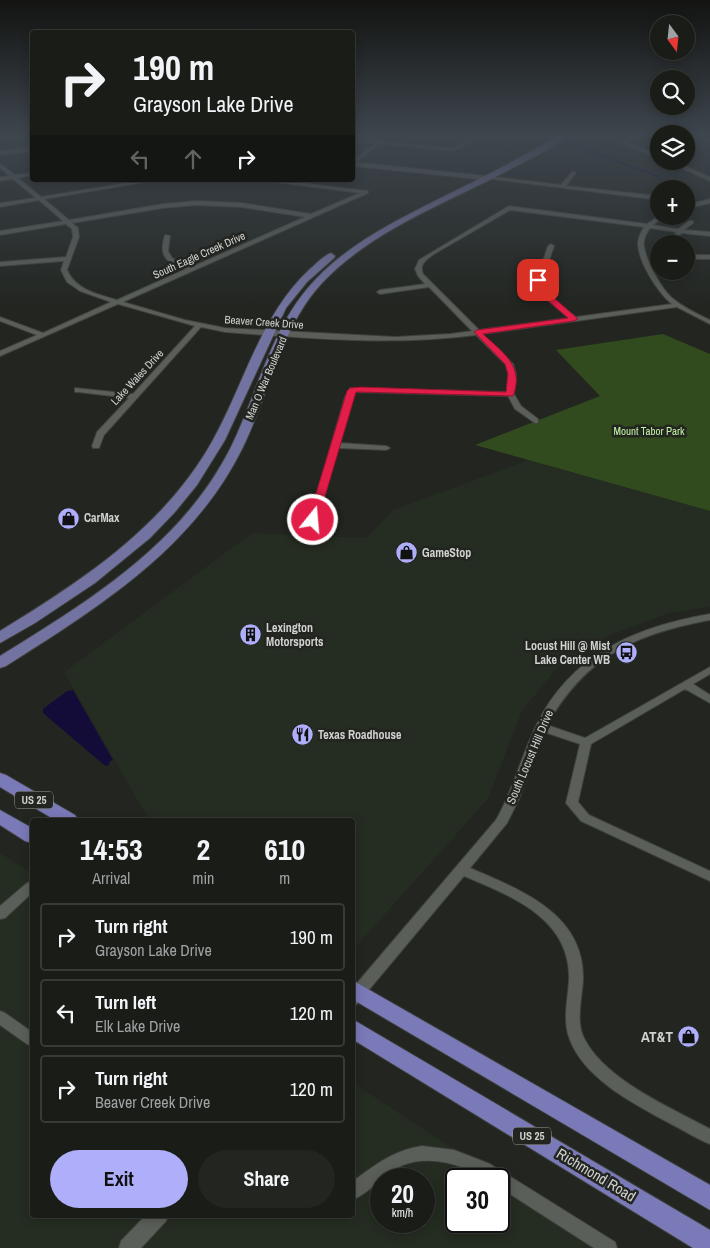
<!DOCTYPE html>
<meta charset="utf-8">
<style>
:root{--surface:#1a1c18;--page:#232521;--text:#f1f3f6;--muted:#9fa1a2;--line:#383a37;--accent:#aeaefa}
body{margin:0;font-family:"Archivo Narrow",sans-serif;background:var(--page);color:var(--text);height:100vh;display:flex;flex-direction:column;font-size:19px;white-space:nowrap}
*{box-sizing:border-box;margin:0}
p{font-size:16px;color:var(--muted)}
.icon{flex:none;width:28px;height:28px;fill:none;stroke:currentColor;stroke-width:2;stroke-linecap:round;stroke-linejoin:round}
.map{position:relative;flex:1;overflow:hidden}
.side{position:absolute;left:30px;top:818px;width:325px;height:400px;display:flex;flex-direction:column;background:var(--surface);border-radius:5px;box-shadow:0 2px 12px #0003,0 0 0 1px var(--line)}
.side>*{flex:none}
.hud{position:absolute;left:30px;top:30px;width:325px;height:152px;border-radius:5px;box-shadow:0 2px 12px #0003,0 0 0 1px var(--line);background:#1a1c18;color:var(--text);overflow:hidden}
.needle{width:32px;rotate:165deg}
.fabs{position:absolute;left:650px;top:15px;display:grid;gap:10px}
.fabs a{display:grid;place-items:center;width:45px;height:45px;border-radius:50%;background:var(--surface);box-shadow:0 2px 12px #0003,0 0 0 1px var(--line);font-size:25px}
.speed{position:absolute;left:370px;top:1168px;display:flex;gap:10px;font-size:25px;font-weight:700;text-align:center}
.speed>*{display:grid;place-content:center;width:65px;height:65px;border-radius:50%;background:var(--surface);box-shadow:0 2px 12px #0003,0 0 0 1px var(--line);line-height:1}
.speed small{font-size:12px;font-weight:400}
.speed .limit{border:2px solid #111;border-radius:8px;background:#fff;color:#111}
.pin{position:absolute;display:grid;place-items:center;width:42px;height:42px;color:#fff;margin:-21px;border-radius:10px;box-shadow:0 2px 8px #0006}
.me{position:absolute;width:55px;margin:-28px;rotate:17deg;stroke-linejoin:round;filter:drop-shadow(0 0 4px #0008)}
.turn{display:flex;align-items:center;gap:18px;height:105px;padding:0 20px;font-size:22px}
.turn .icon{width:65px;height:65px;stroke-width:2.5}
.turn b{display:block;font-size:35px;line-height:42px}
.lanes{display:flex;align-items:center;height:48px;padding:0 20px;background:#0003;justify-content:center;gap:25px;direction:ltr}
.lanes .off{opacity:.35}
.eta{display:flex;justify-content:space-evenly;align-items:center;height:85px;text-align:center}
.eta b{font-size:30px;font-weight:700;line-height:35px}
.button{display:flex;gap:10px;margin-top:auto;padding:10px 20px}
.button a{flex:1;height:58px;border-radius:30px;background:var(--accent);color:#111;font-size:20px;font-weight:700;line-height:58px;text-align:center}
.button a+a{background:var(--page);color:var(--text)}
ul{padding:0;list-style:none}
li{display:flex;align-items:center;gap:15px;height:68px;margin:0 10px 8px;padding:0 10px;border:2px solid var(--line);border-radius:5px}
li div{flex:1}
li b{display:block;font-size:19px}
li em{font-style:normal}
.map>svg:first-child{display:block}
.built{fill:#252c21;fill-rule:evenodd}
.green{fill:#314a1e}
.water{fill:#130c39}
.lines{fill:none;stroke-linecap:round;stroke-linejoin:round}
.stream{stroke:#130c39;stroke-width:2}
.minor-casing{stroke:#3e413c;stroke-width:2}
.tertiary-casing{stroke:#3e413c;stroke-width:2}
.primary-casing{stroke:#3e413c;stroke-width:2}
.trunk-casing{stroke:#3e413c;stroke-width:2}
.minor{fill:#5b5f59;fill-rule:evenodd}
.tertiary{fill:#5b5f59;fill-rule:evenodd}
.primary{fill:#7373a1;fill-rule:evenodd}
.trunk{fill:#7b7ab9;fill-rule:evenodd}
.route{fill:#e11d48;stroke:#92132f}
.labels{text-anchor:middle;stroke-width:5;stroke-linejoin:round;paint-order:stroke}
.far-street-label{font-size:11px;fill:#d0d2cf;stroke:#222520}
.far-park-label{font-size:11px;fill:#c2f1a3;stroke:#222520}
.shield{fill:#222520;stroke:#9c9e9a;stroke-width:1}
.shield-label{font-size:11px;font-weight:bold;fill:#d0d2cf}
.poi-label{font-size:12px;font-weight:bold;fill:#d0d2cf;stroke:#222520;text-anchor:start}
.street-label{font-size:12px;fill:#d0d2cf;stroke:#222520}
.near-poi-label{font-size:15px;font-weight:bold;fill:#d0d2cf;stroke:#222520;text-anchor:end}
.near-street-label{font-size:15px;fill:#d0d2cf;stroke:#222520}
</style>
<div class="map">
<svg width="710" height="1248" viewBox="0 0 710 1248">
<rect width="100%" height="100%" fill="#222520"/>
<path class="built" d="M528,460L710,511V607L669,613L610,635L557,668L522,711L488,799L353,950L352,820H149L64,672L252,533L366,538L393,510Z
M0,853L32,874V1215H352L353,1083L606,1248H0ZM381,1179H424V1221H381ZM456,1179H499V1221H456Z"/>
<path class="green" d="M663,334L710,354V511L475,445L600,396L556,350Z"/>
<path class="water" d="M73,690L113,760L109,762L110,764L106,766L103,764L43,713V709L67,691Z"/>
<g class="lines">
<path class="stream" d="M531,134L539,136
M566,142L659,177"/>
<defs>
<path id="minor" d="M472,134H478L485,136L453,151L380,144L352,165V161L375,144L352,141V139L452,148L478,136Z
M631,134H635L627,143L659,155V158L622,144V142Z
M686,135L710,140V142L686,137Z
M666,161H673L710,177V181Z
M0,164L15,175L32,173V175L18,178L41,197L145,180H158L44,199L69,220L163,204L196,201L241,203L311,214L360,193L259,180H275L368,191V193L123,302L185,320L225,328L395,337L450,334L472,331L429,287L380,294L377,292L380,290L425,284L418,276L415,269L419,260L509,206L647,224L659,216H665L653,225L678,229L689,221H693V223L684,230L710,232V236L681,233L678,240L681,244H675L672,240L676,232L650,228C646,234 643,239 644,246C646,261 661,288 672,298C683,307 697,314 710,320V324L677,307L482,334L513,364L516,374L514,394L521,406L538,419V423H535L515,409L508,396L355,392L340,443L386,446L390,448L386,450L338,448L317,520L313,523L309,520L345,397L350,388L507,392L508,374L506,365L476,335C393,346 308,338 225,332L201,327L104,435L99,448H93L92,446L97,432L129,398L78,392H75V388L133,394L195,326L118,304L0,356V351L37,335L0,321V317L43,333L111,302L80,291L67,282L61,270L64,261L0,266V262L66,257L73,237L72,229L66,224L0,235V231L63,221L39,200L0,207V203L36,198L13,179L0,181V177L10,176L0,168ZM196,205L241,207L305,217L192,267L172,258L168,251L170,236L165,235C158,257 167,263 186,269L117,300C97,294 76,290 67,270L79,237L78,228L72,223L163,208ZM510,210L644,227C641,232 639,236 638,242C637,260 658,293 672,304L576,317L549,296L541,284L554,246L551,244L548,246L535,284L545,298L569,318L479,330L423,274C419,264 426,260 434,254Z
M573,171L576,173L566,186L659,196V200L484,178L487,176L561,185Z
M710,199V203L686,209V205Z
M686,251L697,255H710V259H696L686,255Z
M710,614V620C635,634 586,656 547,725L585,738L710,667V674L693,684L710,695V703L685,689L591,744L578,802L589,815L710,871V881L581,821L566,803L580,744L544,732L519,799L507,823L470,868C521,890 585,914 583,980C582,999 575,1022 585,1040C606,1080 671,1108 710,1129V1144C697,1139 685,1131 673,1125C638,1106 585,1080 570,1040C562,1020 568,1000 569,980C571,918 511,896 464,876L357,1004L352,1006V989L496,820C513,790 521,757 536,726C571,654 635,627 710,614Z
M32,881V893L5,918L0,919V906L27,883Z
M0,1011L5,1013L32,1032V1046L27,1044L0,1025Z
M422,1146L454,1150L490,1164L615,1242L617,1248H594L499,1187V1179C483,1179 480,1175 467,1169C447,1161 423,1157 403,1165C384,1173 372,1192 352,1200V1182C375,1165 394,1150 422,1146Z"/>
<path id="tertiary" d="M32,147V151L0,155V151Z
M352,162L487,176L490,178L487,180L352,166Z
M146,1215H168L166,1221L141,1248H119L121,1241Z"/>
<path id="primary" d="M561,134H568C552,150 527,160 507,171C444,204 371,231 322,283C280,328 269,395 242,449C192,550 97,608 6,666L0,668V656C89,601 181,545 230,449C258,393 271,325 316,279C353,240 405,216 453,192C490,174 526,155 561,134Z
M331,253L335,256L334,258L307,282L286,308L225,440L197,485L175,512L150,538L95,583L35,623L0,643V631C78,583 157,532 206,452C243,392 257,318 310,269C316,264 323,256 331,253Z"/>
<path id="trunk" d="M0,773L6,775L75,815L78,820H55L0,787Z
M0,810L32,828V843L25,841L0,825Z
M352,980L710,1185V1210L352,999Z
M352,1019L710,1230V1248H693L352,1039Z"/>
</defs>
<use href="#minor" class="minor-casing"/>
<use href="#tertiary" class="tertiary-casing"/>
<use href="#primary" class="primary-casing"/>
<use href="#trunk" class="trunk-casing"/>
<use href="#minor" class="minor"/>
<use href="#tertiary" class="tertiary"/>
<use href="#primary" class="primary"/>
<use href="#trunk" class="trunk"/>
</g>
<linearGradient id="sky" x2="0" y2="1"><stop stop-color="#131412"/><stop offset="0.44" stop-color="#3e464e"/><stop offset="1" stop-color="#3e464e" stop-opacity="0"/></linearGradient>
<rect width="710" height="308" fill="url(#sky)"/>
<path class="route" d="M535,278H540L545,290L578,319L574,321L483,334C502,352 525,366 513,396L356,392L318,520L313,523L310,522L308,520L347,391L350,388L361,387L506,392L508,374L505,364L474,332L477,330L568,318L539,293L534,284Z"/>
<defs>
<symbol id="shop-disc" viewBox="-11 -11 22 22"><circle r="9.5" fill="#aeaefa" stroke="#222520"/><path d="M-5-2.5h2.3a2.7 3.5 0 0 1 5.4 0H5L5.5 6h-11ZM-1.5-2.5h3a1.5 2.3 0 0 0-3 0Z" fill="#111"/></symbol>
<symbol id="building-disc" viewBox="-11 -11 22 22"><circle r="9.5" fill="#aeaefa" stroke="#222520"/><path d="M-4-6H4V6H1V3H-1V6H-4ZM-2.5-4.3h1.7v1.8h-1.7ZM.8-4.3h1.7v1.8H.8ZM-2.5-1h1.7V.8h-1.7ZM.8-1h1.7V.8H.8Z" fill="#111"/></symbol>
<symbol id="bus-disc" viewBox="-11 -11 22 22"><circle r="9.5" fill="#aeaefa" stroke="#222520"/><path d="M-5-6H5V4H4V6H2V4H-2V6H-4V4H-5ZM-3.5-4V0h7V-4ZM-3.5 1.2v1.5H-2V1.2ZM2 1.2v1.5H3.5V1.2Z" fill="#111"/></symbol>
<symbol id="restaurant-disc" viewBox="-11 -11 22 22"><circle r="9.5" fill="#aeaefa" stroke="#222520"/><path d="M-5-6h1v4h1v-4h1v4h1v-4h1v5L-1.5 .5V6h-2V.5L-5-1ZM5-6V6H3V1.5H1.5Q1.5-4 5-6Z" fill="#111"/></symbol>
</defs>
<g fill-rule="evenodd">
<use href="#shop-disc" x="56" y="506" width="25" height="25"/>
<use href="#shop-disc" x="394" y="540" width="25" height="25"/>
<use href="#building-disc" x="238" y="622" width="25" height="25"/>
<use href="#bus-disc" x="614" y="640" width="25" height="25"/>
<use href="#restaurant-disc" x="290" y="722" width="25" height="25"/>
<use href="#shop-disc" x="676" y="1024" width="25" height="25"/>
</g>
<g class="labels">
<g class="far-street-label">
<text transform="translate(199 255) rotate(-24)" y="4">South Eagle Creek Drive</text>
<text transform="translate(264 322) rotate(4)" y="4">Beaver Creek Drive</text>
<text transform="translate(137 377) rotate(-47)" y="4">Lake Wales Drive</text>
<text transform="translate(266 378) rotate(-67)" y="4">Man O War Boulevard</text>
</g>
<g class="far-park-label">
<text x="649" y="435">Mount Tabor Park</text>
</g>
<g class="shield">
<rect x="15" y="791.5" width="38" height="17" rx="4"/>
<rect x="513" y="1127.5" width="38" height="17" rx="4"/>
</g>
<g class="shield-label">
<text x="34" y="804">US 25</text>
<text x="532" y="1140">US 25</text>
</g>
<g class="poi-label">
<text x="84" y="522">CarMax</text>
<text x="422" y="557">GameStop</text>
<text x="266" y="632">Lexington<tspan x="266" dy="14">Motorsports</tspan></text>
<text x="610" y="650" text-anchor="end">Locust Hill @ Mist<tspan x="610" dy="14">Lake Center WB</tspan></text>
<text x="318" y="739">Texas Roadhouse</text>
</g>
<g class="street-label">
<text transform="translate(530 757) rotate(-67)" y="4">South Locust Hill Drive</text>
</g>
<g class="near-poi-label">
<text x="673" y="1042">AT&amp;T</text>
</g>
<g class="near-street-label">
<text transform="translate(596 1175) rotate(31)" y="5">Richmond Road</text>
</g>
</g>
</svg>
<div class="fabs">
<a><svg class="needle" viewBox="-14 -14 28 28"><path d="M0-13l5 13h-10z" fill="#e53935"/><path d="M0 13l5-13h-10z" fill="#9fa1a2"/></svg></a>
<a><svg class="icon" aria-label="search" viewBox="0 0 24 24"><circle cx="10" cy="10" r="6"/><path d="M15 15l6 6"/></svg></a>
<a><svg class="icon" aria-label="layers" viewBox="0 0 24 24"><path d="M12 4l9 5-9 5-9-5zM3 14l9 5 9-5"/></svg></a>
<a>+</a>
<a>−</a>
</div>
<div class="speed"><div>20<small>km/h</small></div><div class="limit">30</div></div>
<div class="pin" style="left:538px;top:280px;background:#d93025"><svg class="icon" aria-label="arrive" viewBox="0 0 24 24"><path d="M6 21V4h12l-3 4 3 4H6"/></svg></div>
<svg class="me" style="left:313px;top:520px" viewBox="-20 -20 40 40"><circle r="17" fill="#e11d48" stroke="#fff" stroke-width="3"/><path d="M0-11L8 9 0 5-8 9z" fill="#fff"/></svg>
<div class="hud">
<div class="turn"><svg class="icon" aria-label="right" viewBox="0 0 24 24"><path d="M7 20v-9h11M14 6l5 5-5 5"/></svg><div><b>190 m</b>Grayson Lake Drive</div></div>
<div class="lanes"><svg class="icon off" aria-label="left" viewBox="0 0 24 24"><path d="M17 20v-9H6M10 6l-5 5 5 5"/></svg><svg class="icon off" aria-label="ahead" viewBox="0 0 24 24"><path d="M12 20V5M6 11l6-6 6 6"/></svg><svg class="icon" aria-label="right" viewBox="0 0 24 24"><path d="M7 20v-9h11M14 6l5 5-5 5"/></svg></div>
</div>
<section class="side">
<div class="eta">
<div><b>14:53</b><p>Arrival</p></div>
<div><b>2</b><p>min</p></div>
<div><b>610</b><p>m</p></div>
</div>
<ul>
<li><svg class="icon" aria-label="right" viewBox="0 0 24 24"><path d="M7 20v-9h11M14 6l5 5-5 5"/></svg><div><b>Turn right</b><p>Grayson Lake Drive</p></div><em>190 m</em></li>
<li><svg class="icon" aria-label="left" viewBox="0 0 24 24"><path d="M17 20v-9H6M10 6l-5 5 5 5"/></svg><div><b>Turn left</b><p>Elk Lake Drive</p></div><em>120 m</em></li>
<li><svg class="icon" aria-label="right" viewBox="0 0 24 24"><path d="M7 20v-9h11M14 6l5 5-5 5"/></svg><div><b>Turn right</b><p>Beaver Creek Drive</p></div><em>120 m</em></li>
</ul>
<div class="button"><a>Exit</a><a>Share</a></div>
</section>
</div>
